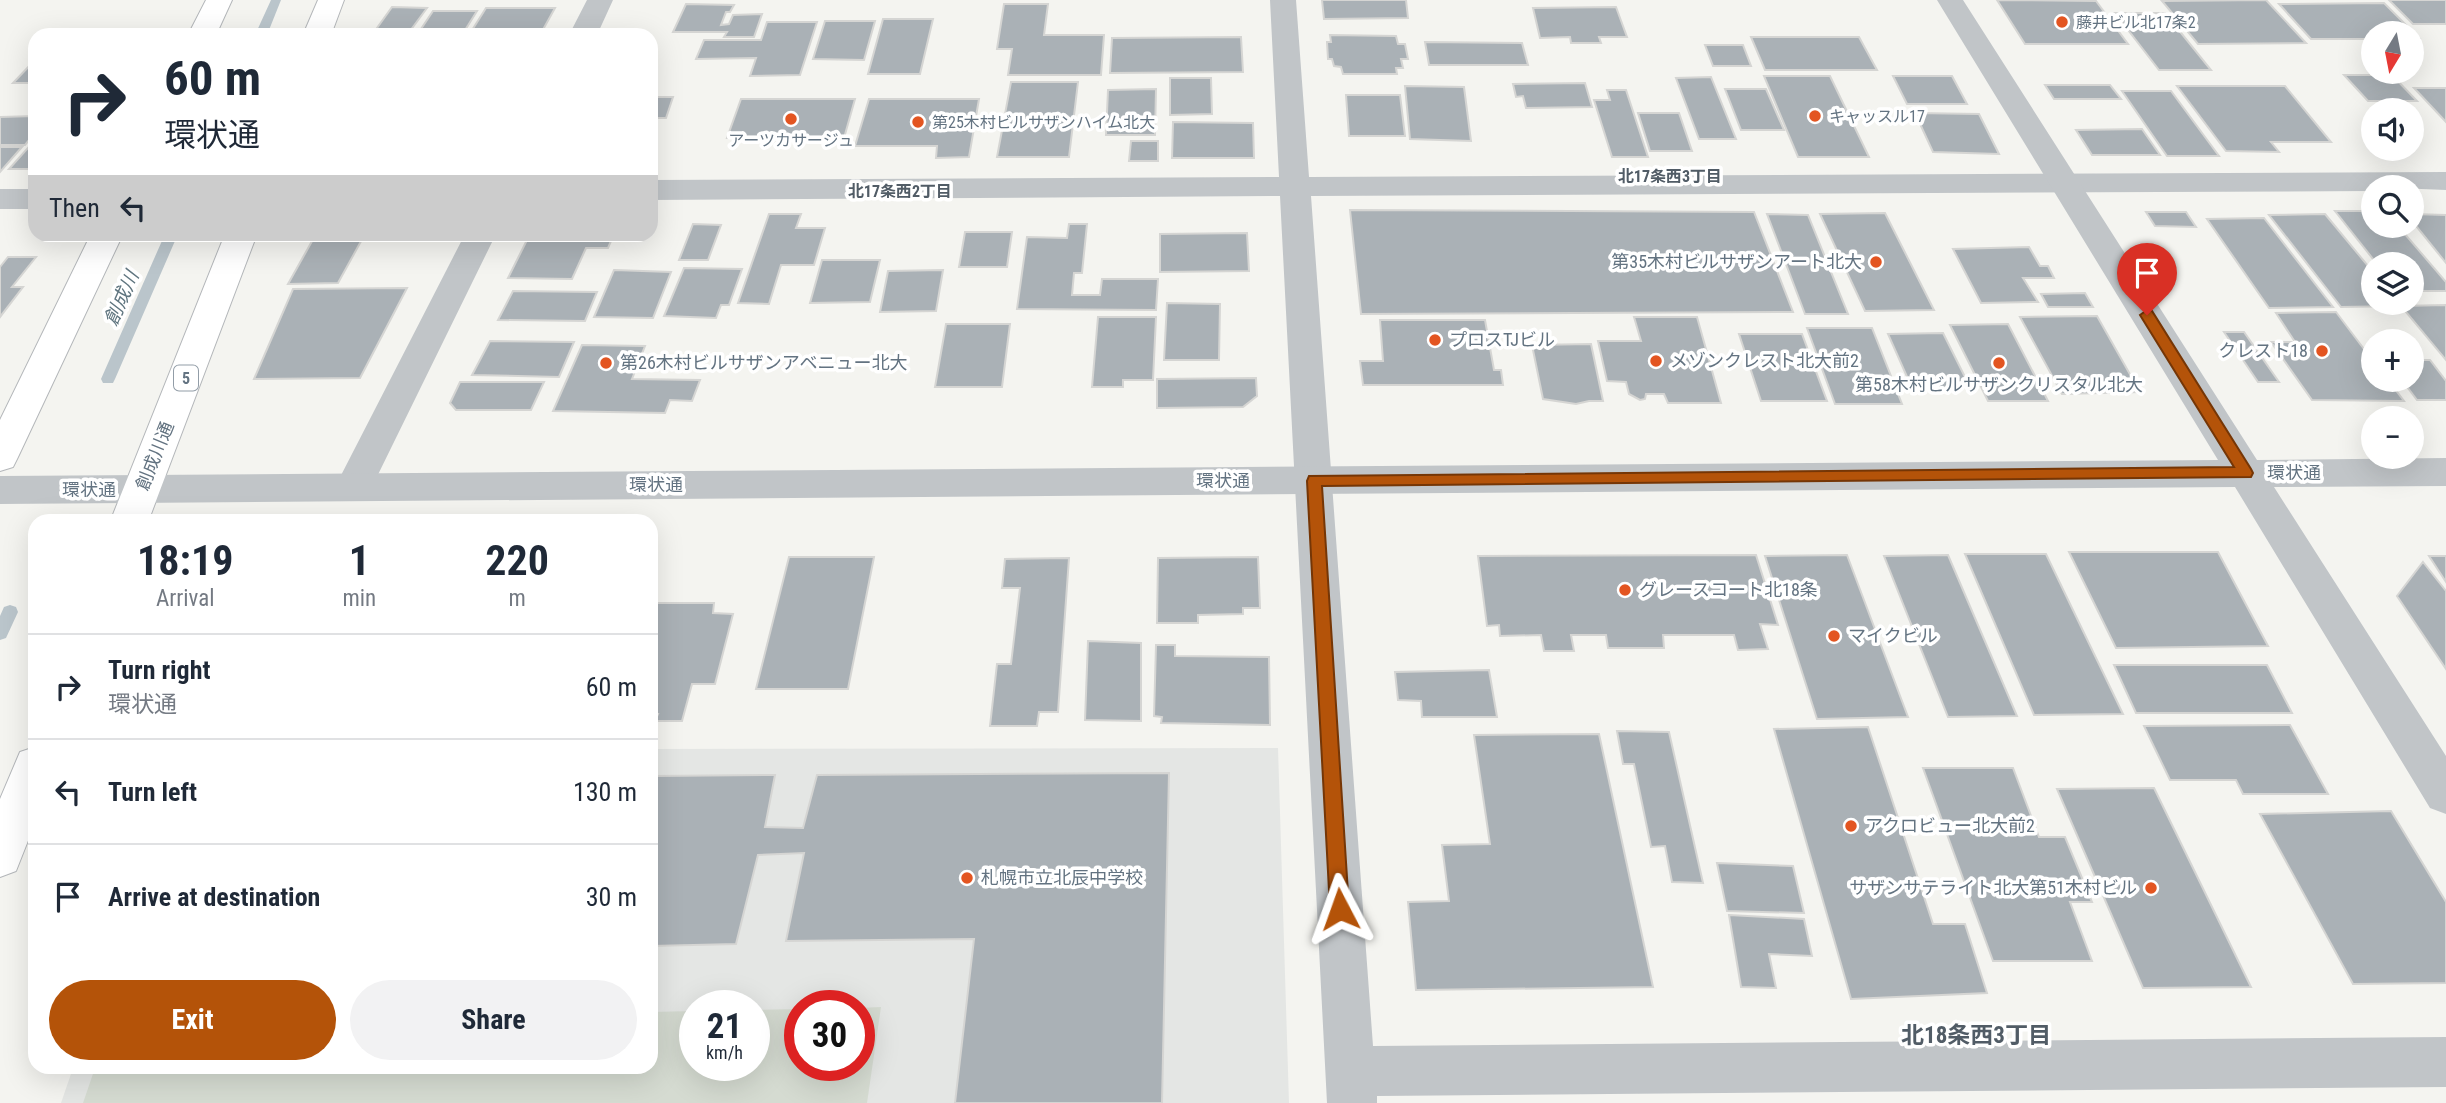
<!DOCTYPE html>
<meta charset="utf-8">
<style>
:root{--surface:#fff;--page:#f2f2f3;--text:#1f2937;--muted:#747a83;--line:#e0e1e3;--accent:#b45309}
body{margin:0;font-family:"Roboto Condensed","Noto Sans JP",sans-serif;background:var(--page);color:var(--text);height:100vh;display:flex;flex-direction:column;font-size:26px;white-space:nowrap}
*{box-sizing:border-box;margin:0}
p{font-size:23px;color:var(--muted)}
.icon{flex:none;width:38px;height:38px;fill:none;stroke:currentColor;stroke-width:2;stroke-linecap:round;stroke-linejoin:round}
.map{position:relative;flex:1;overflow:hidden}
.sheet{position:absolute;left:28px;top:514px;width:630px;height:560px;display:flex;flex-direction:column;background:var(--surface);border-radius:21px;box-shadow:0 7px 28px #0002}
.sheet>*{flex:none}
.banner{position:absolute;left:28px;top:28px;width:630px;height:214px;border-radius:21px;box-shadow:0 7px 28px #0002;background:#fff;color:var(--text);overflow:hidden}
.needle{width:46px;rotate:190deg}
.fabs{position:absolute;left:2361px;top:21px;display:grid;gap:14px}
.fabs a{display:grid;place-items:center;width:63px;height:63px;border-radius:50%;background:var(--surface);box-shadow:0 7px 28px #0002;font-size:35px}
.speed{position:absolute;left:679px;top:990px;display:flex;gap:14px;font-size:35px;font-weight:700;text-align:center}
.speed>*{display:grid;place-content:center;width:91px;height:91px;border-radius:50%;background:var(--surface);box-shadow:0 7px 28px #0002;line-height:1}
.speed small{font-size:18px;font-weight:400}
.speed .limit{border:10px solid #d22;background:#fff;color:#111}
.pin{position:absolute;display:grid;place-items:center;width:60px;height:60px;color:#fff;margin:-72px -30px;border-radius:50% 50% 50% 0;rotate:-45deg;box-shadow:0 0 7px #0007}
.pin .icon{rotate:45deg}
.me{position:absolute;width:77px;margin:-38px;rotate:356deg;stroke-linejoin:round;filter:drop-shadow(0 0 5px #0008)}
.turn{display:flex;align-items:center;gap:24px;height:147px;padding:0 21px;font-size:32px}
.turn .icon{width:91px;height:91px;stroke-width:2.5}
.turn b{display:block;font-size:49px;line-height:60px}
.then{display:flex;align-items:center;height:66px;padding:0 21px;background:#0003;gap:14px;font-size:26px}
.eta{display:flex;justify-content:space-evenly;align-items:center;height:119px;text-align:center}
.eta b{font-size:42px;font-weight:700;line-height:49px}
.action{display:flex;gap:14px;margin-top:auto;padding:14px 21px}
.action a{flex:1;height:80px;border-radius:42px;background:var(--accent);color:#fff;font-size:28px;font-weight:700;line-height:80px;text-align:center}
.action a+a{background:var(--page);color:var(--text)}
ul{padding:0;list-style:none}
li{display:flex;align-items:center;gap:21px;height:105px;padding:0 21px;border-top:2px solid var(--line)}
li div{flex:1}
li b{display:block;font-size:26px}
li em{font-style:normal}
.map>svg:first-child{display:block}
.built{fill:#e4e6e4;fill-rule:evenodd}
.green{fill:#d5dbd1}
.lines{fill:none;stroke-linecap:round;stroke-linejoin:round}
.stream{fill:#bac5cb;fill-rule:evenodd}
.building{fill:#aab1b6;stroke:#d5d5d3;stroke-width:2}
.trunk-casing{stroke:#b4b7ba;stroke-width:2}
.minor{fill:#c1c5c8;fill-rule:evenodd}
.tertiary{fill:#c1c5c8;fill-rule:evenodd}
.trunk{fill:#fff;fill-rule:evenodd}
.route{fill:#b45309;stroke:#753606;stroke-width:2}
.poi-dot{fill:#e35521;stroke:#fff;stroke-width:2.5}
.labels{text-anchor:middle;stroke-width:7;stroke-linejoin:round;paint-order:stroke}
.far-poi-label{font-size:16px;fill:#637381;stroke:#fff;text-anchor:start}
.far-neighbourhood-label{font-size:16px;font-weight:bold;fill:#515c66;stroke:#fff}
.shield{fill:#fff;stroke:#929da7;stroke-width:2}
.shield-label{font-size:16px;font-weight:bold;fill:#637381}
.poi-label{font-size:18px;fill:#637381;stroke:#fff;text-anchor:start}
.street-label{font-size:18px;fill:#637381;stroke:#fff}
.water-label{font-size:19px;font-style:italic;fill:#5f757f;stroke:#fff}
.near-neighbourhood-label{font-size:23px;font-weight:bold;fill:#515c66;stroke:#fff}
</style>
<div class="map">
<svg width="2446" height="1103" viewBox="0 0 2446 1103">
<rect width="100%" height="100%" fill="#f4f4f0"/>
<path class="built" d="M1278,748L1289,1103H61L73,1068H651V749ZM695,1006H754V1066H695ZM800,1006H859V1066H800Z"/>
<path class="green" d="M881,1007L867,1103H83L95,1068H651V1012L695,1011V1066H754V1010L800,1009V1066H859V1008Z"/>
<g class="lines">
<path class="stream" d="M271,0H281L267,35H255Z
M165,234H178L115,379L113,383H103L101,379Z
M10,605L16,607L18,612L6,638L0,640V616L4,607Z"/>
</g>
<path class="building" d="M1322,0H1406L1408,18L1324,19Z
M1997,0L2096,1L2128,44H2025Z
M2266,0L2306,43L2198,44L2162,1Z
M2389,0H2446V24H2413Z
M2384,3L2419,38H2412V33H2373V39H2311L2279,4Z
M686,4L734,5L730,12H726L721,25L729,24L733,15L762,14L754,37H724L727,32H673Z
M1004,4H1048L1044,35H1104L1101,75H1008L1012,49H997Z
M392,7L427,8L407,35H372Z
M1616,7L1627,37H1599L1601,43H1571L1570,37L1540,38L1533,8Z
M486,8H555L540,35H469Z
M433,11H477L462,35H417Z
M2115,13H2165L2211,70H2159Z
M883,19H933L920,74H868Z
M825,21H875L864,60L813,59Z
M767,22H817L800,75L750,76L756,58L696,59L704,40H761Z
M1330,35L1396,36L1398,44H1405L1408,59H1401L1403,68H1396L1397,74H1343L1341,67L1334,66L1332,59H1328L1327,42H1331Z
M1241,37L1243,72L1110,73L1112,38Z
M1751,37H1859L1877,70H1765Z
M1425,42L1522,43L1528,65H1429Z
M1705,45H1743L1751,66H1713Z
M34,61L35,83H13Z
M2344,75H2392L2417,101H2368Z
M1764,76H1830L1869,157H1798Z
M1893,76H1952L1967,104H1907Z
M1711,77L1736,139H1699L1676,78Z
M1170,78H1211L1212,114L1170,115Z
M1011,82H1078L1069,157H997Z
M1585,83L1592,107L1526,108L1523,96L1516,97L1513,84Z
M2045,85H2110L2121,99H2054Z
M1405,86L1464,87L1471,141L1410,139Z
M2177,86H2285L2331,142H2271L2279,152L2226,151Z
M2414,88H2446V122Z
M1156,89L1155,135H1106L1108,90Z
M1725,89H1766L1784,130H1741Z
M1607,90H1626L1648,157H1612L1594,100H1610Z
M2122,91H2171L2219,156H2167Z
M1346,95H1400L1405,136H1349Z
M651,97H673L666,118H651Z
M741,99H855L844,138H727Z
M869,99H979L969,157L936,158L937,146H855Z
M1638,113H1679L1692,151H1650Z
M1915,113L1979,114L1999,154L1933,152Z
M35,116V133L25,145H0V117Z
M1173,122L1253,123L1254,158H1172Z
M2142,129L2160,155H2092L2076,130Z
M35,140V169H9Z
M1131,141H1158V161H1129Z
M0,147H22L0,172Z
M1350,210L1754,212L1793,312L1361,314Z
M2335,211H2373V226H2398L2446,282V291H2412V264H2377Z
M2146,212H2186L2196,227L2155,226Z
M1885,213L1934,310L1865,311L1820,214Z
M769,214H801L796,228H825L814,265H781L769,304L738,303Z
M1767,214L1808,215L1848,314H1805Z
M2325,214L2373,272V303H2398L2401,306L2341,307L2269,215Z
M2412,214L2446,215V263L2412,221Z
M2264,218L2333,307L2269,308L2207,219Z
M693,224L721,225L708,260H679Z
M1069,224H1087L1082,273H1074L1072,295H1100L1102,279H1158L1156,310L1017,309L1027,237L1067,238Z
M965,232H1012L1007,267H959Z
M1247,233L1249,271L1160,272V234Z
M316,234H365L338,283L288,284Z
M530,234H614L608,248H586L572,279L508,278Z
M2029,247L2040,266H2048L2054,278H2023L2038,302L1981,303L1953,249Z
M8,257H36L12,287H23L0,317V267Z
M822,260H880L870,302L810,303Z
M684,268L742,269L729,305H721L716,318L664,316Z
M614,270L671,272L653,318L594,317Z
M943,270L936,311L880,312L888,271Z
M407,288L360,378L254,379L293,289Z
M513,291L597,292L585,321L498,320Z
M2085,293L2093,307H2048L2041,294Z
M1167,303L1220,304L1219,360H1164Z
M2446,305V360L2401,306Z
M2336,312L2373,361V380H2388L2404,401L2312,400L2271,342H2295L2276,313Z
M2097,316L2140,392L2062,394L2020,317Z
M1098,317H1156L1153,380H1123V387H1092Z
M1634,317H1697L1721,403H1668L1664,394H1646L1645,399L1640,400L1629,394L1626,382L1607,381L1598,341H1641Z
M1380,320H1485L1494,370H1501L1503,385H1363L1360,361H1383Z
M946,324H1010L1002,387H935Z
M2008,324L2048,401H1988L1950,325Z
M1807,328H1872L1902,404H1835Z
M2224,332H2244L2279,382H2258Z
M1943,333L1970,387L1912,388L1888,334Z
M1739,334H1802L1827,401H1761Z
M490,341L574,342L559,377L472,375Z
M1591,344L1603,401H1589L1576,404L1543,399L1532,345Z
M582,345L645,346L632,379L700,380L692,401L670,400L665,413L553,411Z
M2412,360H2430L2446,381V400H2417L2402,380H2412Z
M1256,378L1257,396L1243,407L1157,408V379Z
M460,382H544L531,410H456L450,403Z
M2069,552H2218L2268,646L2116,648Z
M1965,554H2046L2123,714L2034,715Z
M1756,555L1778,625L1760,624L1768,649L1738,650L1734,635H1663L1664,648H1608L1606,635H1571L1574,651H1544L1541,635L1500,636L1499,625L1487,626L1478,556Z
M1847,555L1908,717L1817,719L1765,556Z
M1948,555L2017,716L1948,717L1884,556Z
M2429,556H2446V582Z
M789,557H874L848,689H756Z
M1258,557L1260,608H1243V614L1198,615V623H1157L1158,558Z
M1069,558L1058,712H1039L1037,726H990L997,664H1011L1020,588H1002L1005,559Z
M2423,562L2446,591V669L2397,596Z
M651,603H714L713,613L733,614L715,684H692L682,721H655L658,714H651Z
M1088,641L1141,643V721L1085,720Z
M1156,645H1175V656L1269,657L1270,725L1161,723L1162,717L1154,716Z
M2114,665H2267L2292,713H2136Z
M1489,670L1497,717H1422L1421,701L1398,700L1395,672Z
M2290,725L2328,794H2243L2236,780H2170L2144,726Z
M1868,727L1933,924H1965L1987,993L1851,999L1774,729Z
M1617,731L1669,732L1703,883L1672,882L1665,846L1651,847L1634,764H1623Z
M1599,734L1653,987L1416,990L1408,902L1449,901L1442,845L1490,844L1474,735Z
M1923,768H2013L2039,837H2065L2092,902H2070L2092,961H1993Z
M1169,773L1162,1103H955L974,939L786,941L804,853L758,855L736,944L651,946V785L653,776L775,775L765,827L803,828L817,775Z
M2154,788L2251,987L2143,988L2057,789Z
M2391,811L2446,902V983L2353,984L2260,814Z
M1717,863L1793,866L1804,913L1727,911Z
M1729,915L1804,919L1812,956L1769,954L1776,988L1741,987Z"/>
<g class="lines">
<defs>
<path id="trunk" d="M206,0H232L216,35H188Z
M318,0H344L331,35H303Z
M91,234H123L18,457L13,467L0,471V420Z
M225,234H257L148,522H110Z
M35,747V823L16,871L0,877V799L20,752Z"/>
</defs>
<use href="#trunk" class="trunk-casing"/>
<path class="minor" d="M587,0H613L597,35H569Z
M1270,0H1296L1309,177L2446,172V190L2373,187V191L1311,196L1373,1046L2446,1037V1087L1377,1096V1103H1327L1280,196L651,200V180L1279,177Z
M0,189H35V209H0Z
M465,234H496L367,497L354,501L341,497L335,487Z"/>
<path class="tertiary" d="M1937,0H1963L2257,460L2446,458V486L2274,487L2446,756V814L2430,808L2235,487L0,504V476L2218,460Z"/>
<use href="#trunk" class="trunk"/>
</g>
<path class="route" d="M2147,310L2152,311L2251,469L2253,473L2251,477L1322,486L1349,909L1347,915L1340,918L1333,915L1330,909L1307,481L1309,476L2234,467L2140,315Z"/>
<g class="poi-dot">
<circle cx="2062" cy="22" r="7"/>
<circle cx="1815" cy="116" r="7"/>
<circle cx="791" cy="119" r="7"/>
<circle cx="918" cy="122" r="7"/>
<circle cx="1876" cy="262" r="7"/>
<circle cx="1435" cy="340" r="7"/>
<circle cx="2322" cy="351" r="7"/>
<circle cx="1656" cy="361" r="7"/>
<circle cx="606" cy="363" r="7"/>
<circle cx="1999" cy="363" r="7"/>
<circle cx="1625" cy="590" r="7"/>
<circle cx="1834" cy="636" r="7"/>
<circle cx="1851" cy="826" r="7"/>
<circle cx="967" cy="878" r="7"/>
<circle cx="2151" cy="888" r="7"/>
</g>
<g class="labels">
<g class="far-poi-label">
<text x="2076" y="28">藤井ビル北17条2</text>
<text x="1829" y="122">キャッスル17</text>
<text x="932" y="128">第25木村ビルサザンハイム北大</text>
<text x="791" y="146" text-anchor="middle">アーツカサージュ</text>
</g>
<g class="far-neighbourhood-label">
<text x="1670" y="182">北17条西3丁目</text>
<text x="900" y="197">北17条西2丁目</text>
</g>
<rect class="shield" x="174" y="365.5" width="24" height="25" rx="5"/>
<g class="shield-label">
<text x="186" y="384">5</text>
</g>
<g class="poi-label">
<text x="1862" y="268" text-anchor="end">第35木村ビルサザンアート北大</text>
<text x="1449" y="346">プロスTJビル</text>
<text x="2308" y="357" text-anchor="end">クレスト18</text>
<text x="1670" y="367">メゾンクレスト北大前2</text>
<text x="620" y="369">第26木村ビルサザンアベニュー北大</text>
<text x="1999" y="391" text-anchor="middle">第58木村ビルサザンクリスタル北大</text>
<text x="1639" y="596">グレースコート北18条</text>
<text x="1848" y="642">マイクビル</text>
<text x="1865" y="832">アクロビュー北大前2</text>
<text x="981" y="884">札幌市立北辰中学校</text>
<text x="2137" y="894" text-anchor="end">サザンサテライト北大第51木村ビル</text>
</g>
<g class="street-label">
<text transform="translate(155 456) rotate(-68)" y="6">創成川通</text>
<text x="2294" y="479">環状通</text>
<text x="1223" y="487">環状通</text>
<text x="656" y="491">環状通</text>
<text x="89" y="496">環状通</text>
</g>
<g class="water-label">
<text transform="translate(121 298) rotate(-66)" y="7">創成川</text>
</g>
<g class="near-neighbourhood-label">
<text x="1976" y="1043">北18条西3丁目</text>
</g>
</g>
</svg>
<div class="fabs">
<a><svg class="needle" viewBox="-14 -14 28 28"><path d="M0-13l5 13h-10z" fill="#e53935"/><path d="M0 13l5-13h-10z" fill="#747a83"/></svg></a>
<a><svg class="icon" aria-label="sound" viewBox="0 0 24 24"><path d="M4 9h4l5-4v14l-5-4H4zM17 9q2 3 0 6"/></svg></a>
<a><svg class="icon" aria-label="search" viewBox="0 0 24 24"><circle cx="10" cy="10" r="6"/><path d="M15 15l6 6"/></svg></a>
<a><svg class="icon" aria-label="layers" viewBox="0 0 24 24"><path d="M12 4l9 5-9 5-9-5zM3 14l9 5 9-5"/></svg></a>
<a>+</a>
<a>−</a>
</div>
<div class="speed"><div>21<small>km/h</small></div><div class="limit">30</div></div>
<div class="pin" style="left:2147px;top:315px;background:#d93025"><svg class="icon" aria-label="arrive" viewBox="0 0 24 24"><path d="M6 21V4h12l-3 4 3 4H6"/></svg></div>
<svg class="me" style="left:1340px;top:909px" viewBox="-20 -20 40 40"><path d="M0-17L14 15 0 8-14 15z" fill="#b45309" stroke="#fff" stroke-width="4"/></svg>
<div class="banner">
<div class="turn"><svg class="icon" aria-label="right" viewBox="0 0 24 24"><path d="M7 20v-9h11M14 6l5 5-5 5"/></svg><div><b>60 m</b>環状通</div></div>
<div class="then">Then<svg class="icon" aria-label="left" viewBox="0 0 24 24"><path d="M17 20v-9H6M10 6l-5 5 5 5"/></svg></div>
</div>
<section class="sheet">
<div class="eta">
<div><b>18:19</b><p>Arrival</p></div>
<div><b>1</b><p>min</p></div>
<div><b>220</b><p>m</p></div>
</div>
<ul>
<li><svg class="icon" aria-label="right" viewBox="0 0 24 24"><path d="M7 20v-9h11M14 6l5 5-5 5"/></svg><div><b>Turn right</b><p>環状通</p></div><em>60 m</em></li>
<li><svg class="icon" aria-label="left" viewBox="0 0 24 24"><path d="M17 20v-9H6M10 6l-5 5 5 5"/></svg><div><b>Turn left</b></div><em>130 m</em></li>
<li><svg class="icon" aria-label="arrive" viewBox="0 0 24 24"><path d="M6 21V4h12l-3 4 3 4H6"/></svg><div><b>Arrive at destination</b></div><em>30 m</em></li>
</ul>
<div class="action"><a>Exit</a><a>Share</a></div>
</section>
</div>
